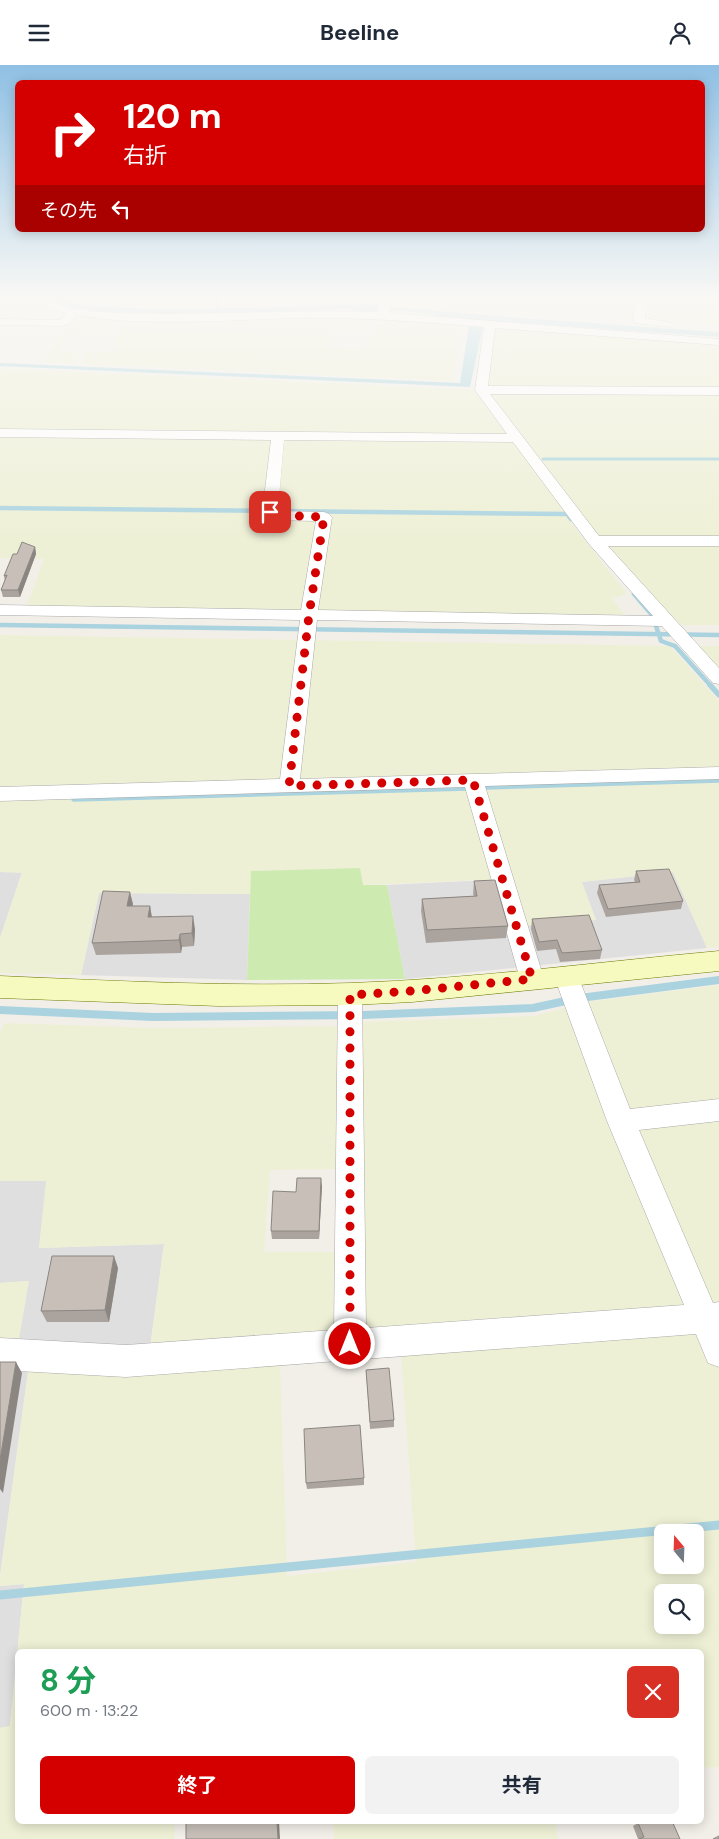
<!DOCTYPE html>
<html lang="ja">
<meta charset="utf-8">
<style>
:root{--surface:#fff;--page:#f2f2f3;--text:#1f2937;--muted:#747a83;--accent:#d40000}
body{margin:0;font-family:"DM Sans","Noto Sans JP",sans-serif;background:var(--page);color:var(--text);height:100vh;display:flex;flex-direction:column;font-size:19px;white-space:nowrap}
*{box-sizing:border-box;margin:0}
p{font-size:16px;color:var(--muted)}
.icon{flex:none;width:28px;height:28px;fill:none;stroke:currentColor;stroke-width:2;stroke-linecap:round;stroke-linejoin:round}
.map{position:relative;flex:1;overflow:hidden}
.sheet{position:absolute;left:15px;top:1584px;width:689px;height:175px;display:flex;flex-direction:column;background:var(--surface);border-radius:8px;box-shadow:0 2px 12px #0003}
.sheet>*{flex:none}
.top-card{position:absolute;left:15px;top:15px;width:690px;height:152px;border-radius:8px;box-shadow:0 2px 12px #0003;background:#d40000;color:#fff;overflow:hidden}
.needle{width:32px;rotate:341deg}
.fabs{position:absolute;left:654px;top:1459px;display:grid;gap:10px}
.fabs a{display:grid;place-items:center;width:50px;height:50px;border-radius:8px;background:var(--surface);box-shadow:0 2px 12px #0003;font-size:25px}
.pin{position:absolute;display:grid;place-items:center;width:42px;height:42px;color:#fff;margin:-21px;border-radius:10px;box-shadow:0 2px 8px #0006}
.me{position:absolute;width:55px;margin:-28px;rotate:0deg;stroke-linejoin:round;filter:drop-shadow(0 0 4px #0008)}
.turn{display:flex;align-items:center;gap:18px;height:105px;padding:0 25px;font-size:22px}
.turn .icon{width:65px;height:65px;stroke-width:2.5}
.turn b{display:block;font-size:35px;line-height:42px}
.then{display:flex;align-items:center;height:48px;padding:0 25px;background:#0003;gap:10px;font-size:19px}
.round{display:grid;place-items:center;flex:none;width:52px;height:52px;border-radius:8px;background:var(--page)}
.headline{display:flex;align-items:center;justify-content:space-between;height:85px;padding:0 25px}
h1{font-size:30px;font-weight:700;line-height:38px;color:#1e9e55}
.cta{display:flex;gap:10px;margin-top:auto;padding:10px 25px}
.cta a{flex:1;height:58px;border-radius:8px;background:var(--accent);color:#fff;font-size:20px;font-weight:700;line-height:58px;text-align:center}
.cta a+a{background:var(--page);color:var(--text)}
header{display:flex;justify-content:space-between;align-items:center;height:65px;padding:0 25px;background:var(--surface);font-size:22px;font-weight:700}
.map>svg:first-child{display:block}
.residential{fill:#e0dfdf}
.farmland{fill:#eef0d5;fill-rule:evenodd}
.grass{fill:#cdebb0}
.water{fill:#aad3df}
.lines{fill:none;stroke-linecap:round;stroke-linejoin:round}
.stream-far4{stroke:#aad3df;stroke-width:3}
.stream-far3{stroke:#aad3df;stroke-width:4.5}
.stream-far2{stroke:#aad3df;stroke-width:5.5}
.stream-far1{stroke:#aad3df;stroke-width:8}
.stream{stroke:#aad3df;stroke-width:9}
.street-casing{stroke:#a9a9a9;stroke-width:1}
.secondary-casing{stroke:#707d05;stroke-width:1}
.street{fill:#fff;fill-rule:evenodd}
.secondary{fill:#f7fabf;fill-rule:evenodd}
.wall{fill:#aba49e}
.shaded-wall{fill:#8b8681}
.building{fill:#c7bfb8;stroke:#8b8681}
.route{stroke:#d40000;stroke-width:9;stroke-dasharray:0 16.2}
</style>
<header><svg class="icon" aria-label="menu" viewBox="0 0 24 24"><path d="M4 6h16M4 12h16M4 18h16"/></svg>Beeline<svg class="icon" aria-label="person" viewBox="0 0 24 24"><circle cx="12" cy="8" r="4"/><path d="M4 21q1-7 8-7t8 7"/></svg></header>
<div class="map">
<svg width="719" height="1774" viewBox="0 0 719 1774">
<rect width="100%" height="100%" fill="#f2efe9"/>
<path class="residential" d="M0,807H22L0,873Z
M673,807L707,883L405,914L387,820L507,814L596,855L581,817Z
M99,828L250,829L247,915L81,910Z
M47,1115L39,1183L164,1179L150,1283L29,1300L0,1511V1279L28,1216L0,1218V1116Z
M24,1519L10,1661L0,1663V1521Z"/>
<path class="farmland" d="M0,234H28L49,245L74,250L114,253L110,270L67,271L61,287L81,288L75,299L43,297L67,259L0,258Z
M89,234H354L174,239L106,238Z
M394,234H635L633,255L517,248L438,241Z
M647,234H719V261L645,255Z
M344,251L369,253L364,267L336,266L330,283L365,284L376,253L462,260L453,316L81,299L87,287L114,286L120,253Z
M494,262L719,278V560H682L673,555L599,474L486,324Z
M0,303L476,325L567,446L565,450L627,529L612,533L626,552L27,541L44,494L0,493Z
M0,570L670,581L719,636V882L707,883L673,807L582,817L596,855L521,861L507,814L363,820L359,803L252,806L250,829L99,828L81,910L0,908V873L22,808L0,807Z
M699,581H719V603Z
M719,920V1241L362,1272L361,957L535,951L586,937Z
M5,958L154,963L343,961L341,1104L270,1105L264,1187H341L340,1270L150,1283L164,1179L39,1183L46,1116H0V967Z
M29,1216L18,1280L0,1279V1218Z
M719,1264V1706L717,1702L701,1703V1586H18V1756H175L174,1774H0V1663L10,1661L24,1519L0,1521V1511L29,1300L280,1295L287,1511L416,1497L401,1288ZM662,1468H695V1500H662ZM662,1528H695V1560H662Z
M333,1756H555L558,1774H334Z"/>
<path class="grass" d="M360,803L363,820H387L405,914L247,915L251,806Z"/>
<path class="water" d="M53,234H67L81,240L94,241L170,245L360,239L519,253L719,267V272L452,253L405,246H358L346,244L213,249L110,247L74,243Z
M469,260L483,261L470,322L0,301V298L460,318Z"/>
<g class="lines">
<path class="stream-far4" d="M214,247L218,244L217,234
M543,394H719"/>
<path class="stream-far3" d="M0,443L567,449L571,454
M634,529L652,550
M0,560L719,570
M656,561L661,576L675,581L711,621"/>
<path class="stream-far2" d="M710,620L719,630
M486,722L719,715
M74,734L467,723"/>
<path class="stream-far1" d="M580,933L719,915
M0,945L153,952L363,950L533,943L570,935"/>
<path class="stream" d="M0,1530L719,1460"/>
<defs>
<path id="street" d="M31,234C47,234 59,240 75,244C90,247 105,247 120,248C206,251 292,244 378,247L379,239L376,234H386L389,239L390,248L719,274V280L495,263L488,321L719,322V330L490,329L599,471H719V481H608L719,603V619L713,618L662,561L317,555L300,714L719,702V714L485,721L544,914L541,920L532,923L523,920L520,914L465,722L0,736V722L280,714L300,555L0,550V540L301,545L316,456L270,455L265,453L262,450L271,375L0,372V364L507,369L475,325L484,262C421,257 358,252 295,253C226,255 144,262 76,250L69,259L62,261L0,260V254L61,255L66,248L46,242ZM284,375L513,377L589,479L653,551L318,545L332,452L329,449L324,447L278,446Z
M636,234H646L645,253L671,258L673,260L671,262L635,258L633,256Z
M566,902L575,905L578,911L630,1044L719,1034V1056L639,1065L713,1238L719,1237V1302L708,1298L696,1269L126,1312L0,1305V1273L126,1280L334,1265L338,929L341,922L350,920L359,922L362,929L366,1263L684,1240L607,1056L554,911L557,905Z"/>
<path id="secondary" d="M719,886V906L412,937L350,940L219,941L0,933V911C117,916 234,922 351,918C472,914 597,897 719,886Z"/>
</defs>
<use href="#street" class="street-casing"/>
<use href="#secondary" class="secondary-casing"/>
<use href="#street" class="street"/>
<use href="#secondary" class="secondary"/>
</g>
<path class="wall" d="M35,482L36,489L20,532H3L1,525L5,516L4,511L17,489Z
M636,806L683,836L681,844L606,852L597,828L599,820L635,817L634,815Z
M474,816L508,861L506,873L426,878L421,846L422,834L474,831L473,829Z
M133,839L132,841H150L152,852L195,864L194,881L182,882L181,888L96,890L92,878Z
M532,854L602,885L600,894L560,897L556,884L537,886L531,864Z
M322,1121L319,1174H272L271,1166L296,1127Z
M118,1203L109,1257H47L41,1246Z
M366,1305L394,1355V1362L370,1364Z
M364,1413V1420L307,1424L306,1418Z
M638,1758L680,1774H638L633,1761Z"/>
<path class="shaded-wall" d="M35,482L36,489L20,532L18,525Z
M130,827L133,839L130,854L127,841Z
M150,841L152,854L148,852Z
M193,851L195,864L194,881L192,868Z
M180,869L182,882L181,888L179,875Z
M321,1113L322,1121L319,1174V1166Z
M114,1191L118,1203L109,1257L105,1245Z
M16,1297L22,1308L3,1428L0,1424V1395Z
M277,1756H279L280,1774H278Z"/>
<path class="building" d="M22,477L35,482L18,525H1L7,510L4,511L13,489H17Z
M669,804L683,836L608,844L599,820L640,817L636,806Z
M495,815L508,861L427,865L422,834L477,831L474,816Z
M103,826L130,827L127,841H150L148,852L193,851L192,868L180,869L179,875L92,878Z
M589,850L602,885L562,888L557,875L539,877L532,854Z
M297,1113H321L319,1166H271L273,1126L296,1127Z
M52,1191H114L105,1245L41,1246Z
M0,1297H16L0,1395Z
M389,1303L394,1355L370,1357L366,1305Z
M360,1360L364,1413L306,1418L304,1364Z
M186,1756H277L278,1774H186Z
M642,1756H672L680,1774H639L644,1772L638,1758Z
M719,1771V1774H713Z"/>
<linearGradient id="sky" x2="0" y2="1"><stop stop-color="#8fc0e4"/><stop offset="0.48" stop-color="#f9f8f5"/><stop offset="1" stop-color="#f9f8f5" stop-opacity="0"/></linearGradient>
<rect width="719" height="483" fill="url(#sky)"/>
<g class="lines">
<path class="route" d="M270,447V450L324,452L309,550L289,721L473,715L532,914L412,926L350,930V1279"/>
</g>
</svg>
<div class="fabs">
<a><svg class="needle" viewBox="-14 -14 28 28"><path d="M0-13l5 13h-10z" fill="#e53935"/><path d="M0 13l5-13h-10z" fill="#747a83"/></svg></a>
<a><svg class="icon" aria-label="search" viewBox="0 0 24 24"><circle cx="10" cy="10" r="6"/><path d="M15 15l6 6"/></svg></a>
</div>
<div class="pin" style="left:270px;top:447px;background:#d93025"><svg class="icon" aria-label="arrive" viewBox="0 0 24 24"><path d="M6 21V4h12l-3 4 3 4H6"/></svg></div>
<svg class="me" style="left:350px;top:1279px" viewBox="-20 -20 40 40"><circle r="17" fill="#d40000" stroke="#fff" stroke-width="3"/><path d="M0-11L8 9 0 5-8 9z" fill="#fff"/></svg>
<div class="top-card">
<div class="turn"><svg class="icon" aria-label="right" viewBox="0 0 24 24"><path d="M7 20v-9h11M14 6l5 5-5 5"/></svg><div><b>120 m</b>右折</div></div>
<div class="then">その先<svg class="icon" aria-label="left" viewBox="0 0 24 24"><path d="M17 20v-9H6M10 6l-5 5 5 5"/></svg></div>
</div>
<section class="sheet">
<div class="headline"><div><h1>8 分</h1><p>600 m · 13:22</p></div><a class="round" style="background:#d93025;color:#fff"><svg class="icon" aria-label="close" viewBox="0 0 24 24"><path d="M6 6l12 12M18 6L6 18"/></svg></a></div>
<div class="cta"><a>終了</a><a>共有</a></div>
</section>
</div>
